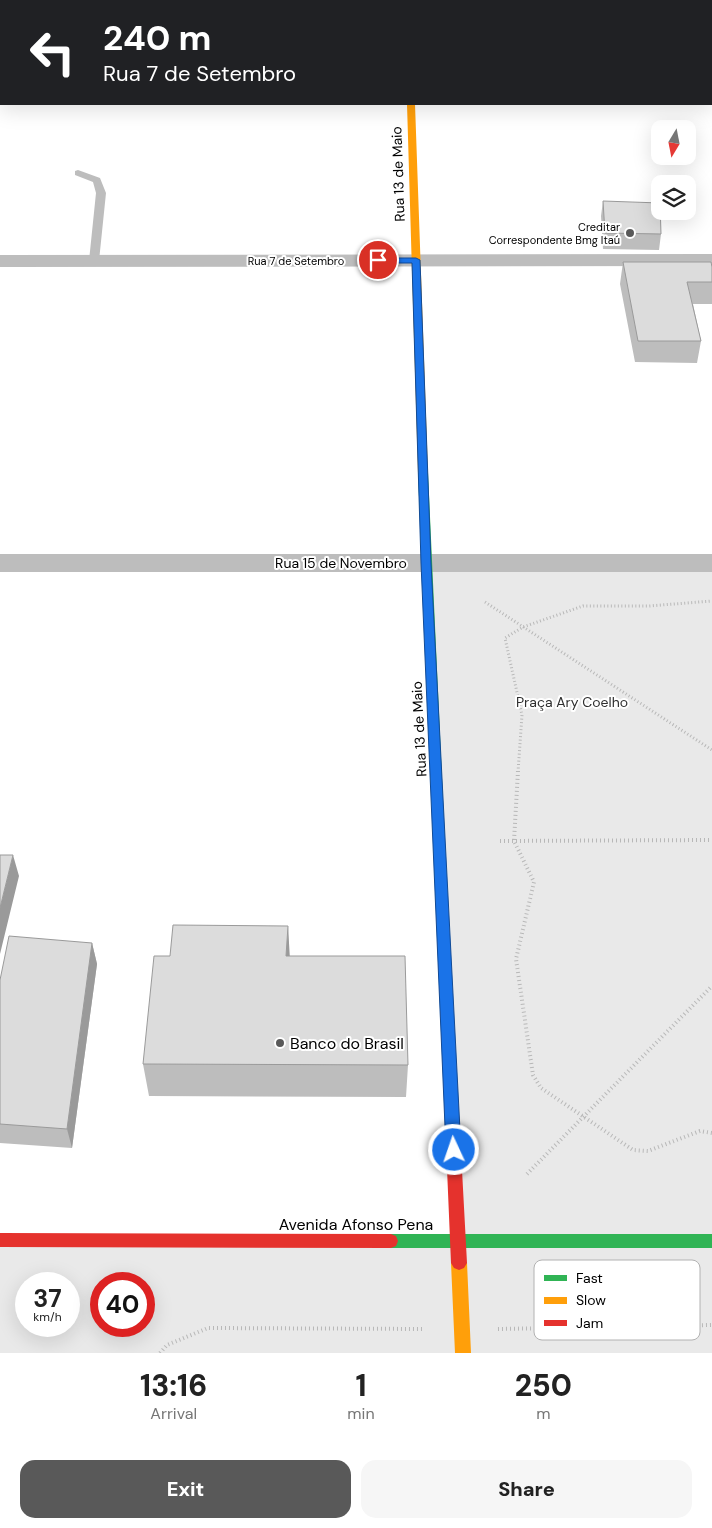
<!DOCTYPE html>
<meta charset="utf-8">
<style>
:root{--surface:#fff;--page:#f6f6f6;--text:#222;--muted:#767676;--accent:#595959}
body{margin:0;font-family:"DM Sans",sans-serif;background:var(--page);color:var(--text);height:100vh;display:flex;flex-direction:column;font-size:19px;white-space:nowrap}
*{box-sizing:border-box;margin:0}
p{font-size:16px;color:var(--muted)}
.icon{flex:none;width:28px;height:28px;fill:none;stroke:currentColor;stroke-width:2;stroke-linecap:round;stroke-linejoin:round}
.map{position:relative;height:1353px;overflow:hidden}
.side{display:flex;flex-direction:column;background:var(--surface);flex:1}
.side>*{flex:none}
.top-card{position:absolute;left:0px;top:0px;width:712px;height:105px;box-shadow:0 5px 20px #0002;background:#202124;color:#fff;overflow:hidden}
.needle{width:32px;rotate:190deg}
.buttons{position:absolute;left:651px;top:120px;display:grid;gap:10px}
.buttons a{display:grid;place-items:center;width:45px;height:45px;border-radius:10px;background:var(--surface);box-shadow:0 5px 20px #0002;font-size:25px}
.speed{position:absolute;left:15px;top:1272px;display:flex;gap:10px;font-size:25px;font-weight:700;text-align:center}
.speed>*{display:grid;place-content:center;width:65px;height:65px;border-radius:50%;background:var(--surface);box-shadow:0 5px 20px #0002;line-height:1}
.speed small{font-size:12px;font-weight:400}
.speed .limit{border:8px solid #d22;background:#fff;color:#111}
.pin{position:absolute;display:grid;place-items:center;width:42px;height:42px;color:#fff;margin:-21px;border:2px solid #fff;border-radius:50%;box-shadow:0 1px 5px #0007}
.me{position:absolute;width:55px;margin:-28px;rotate:357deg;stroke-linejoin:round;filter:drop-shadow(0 0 4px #0008)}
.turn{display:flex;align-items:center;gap:18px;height:105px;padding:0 20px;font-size:22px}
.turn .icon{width:65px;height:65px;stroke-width:2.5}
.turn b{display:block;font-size:35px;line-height:42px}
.eta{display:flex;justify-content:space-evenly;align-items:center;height:85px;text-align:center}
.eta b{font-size:30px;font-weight:800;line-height:35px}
.action{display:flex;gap:10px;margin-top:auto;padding:10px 20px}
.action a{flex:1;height:58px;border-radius:15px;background:var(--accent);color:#fff;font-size:20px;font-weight:800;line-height:58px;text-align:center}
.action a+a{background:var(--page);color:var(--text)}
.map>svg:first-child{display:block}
.green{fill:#e9e9e9;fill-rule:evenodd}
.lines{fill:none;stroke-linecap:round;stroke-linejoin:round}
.path-far1{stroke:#b8b8b8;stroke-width:3;stroke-dasharray:1 2.5;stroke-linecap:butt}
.path{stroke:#b8b8b8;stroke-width:4;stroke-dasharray:1 3;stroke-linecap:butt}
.lane{fill:#bdbdbd;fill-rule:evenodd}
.street{fill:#bdbdbd;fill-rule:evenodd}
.fast{fill:#30b455;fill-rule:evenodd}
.slow{fill:#ff9f0a;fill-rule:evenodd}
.jam{fill:#e5322d;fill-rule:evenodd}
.wall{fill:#bdbdbd}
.shaded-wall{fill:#9a9a9a}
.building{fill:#dcdcdc;stroke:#9a9a9a}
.route{fill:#1a73e8;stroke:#114b97}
.poi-dot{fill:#595959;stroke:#fff;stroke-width:2}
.labels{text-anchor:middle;stroke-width:4;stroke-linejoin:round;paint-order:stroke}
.far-poi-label{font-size:11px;fill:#000;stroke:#fff;text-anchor:end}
.far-street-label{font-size:11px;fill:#000;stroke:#fff}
.street-label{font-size:14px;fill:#000;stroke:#fff}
.park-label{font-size:14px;fill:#2e2e2e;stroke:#fff}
.near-poi-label{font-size:16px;fill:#000;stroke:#fff;text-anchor:start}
.near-street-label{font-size:16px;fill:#000;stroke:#fff}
.key{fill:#fff;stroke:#b2b2b2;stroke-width:1}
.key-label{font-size:14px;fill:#000}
</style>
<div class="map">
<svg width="712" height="1353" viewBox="0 0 712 1353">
<rect width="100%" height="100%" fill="#fff"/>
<path class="green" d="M426,563H712V1353H0V1240L458,1241ZM26,1284H69V1326H26ZM101,1284H144V1326H101Z"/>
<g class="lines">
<path class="path-far1" d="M485,602L712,750
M518,772L522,715L505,638L523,627L583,606H649L712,601"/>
<path class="path" d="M518,771L514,841L534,882L516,959L533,1075L541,1088L633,1150L648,1151L700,1131L712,1133
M500,841L712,840
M527,1174L712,986
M498,1329L712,1325
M160,1353L167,1345L208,1328L424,1329"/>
<path class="lane" d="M78,170L100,178L106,193L99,261L94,264L89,261L96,193L93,182L75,175V171Z"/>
<path class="street" d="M0,51H1V61H0Z
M711,85H712V95H711Z
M712,254V266L0,267V255Z
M0,554H712V572H0Z"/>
<path class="fast" d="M407,0H413V1H407Z
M423,470L428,473L448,909L447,913L442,914L437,913L436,909L418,473Z
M391,1234H712V1248H391L386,1246L384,1241L386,1236Z"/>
<path class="slow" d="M407,104H415L428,473L423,476L418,473Z
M459,1256L464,1258L467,1263L471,1353H455L451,1263L454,1258Z"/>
<path class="jam" d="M442,904L447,905L448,909L467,1263L464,1268L459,1270L454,1268L451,1263L436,909L437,905Z
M0,1233L391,1234L396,1236L398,1241L396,1246L391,1248L0,1247Z"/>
</g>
<path class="wall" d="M0,0H64L63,1H1V40H0Z
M603,201L661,234L659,250L603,249L601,216Z
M623,262L712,267V304H693L701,341L697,363L635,362L620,284Z
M288,926L289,956L408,1065L406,1097L149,1096L143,1064L170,956Z
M92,943L97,964L72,1148L0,1143V980Z"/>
<path class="shaded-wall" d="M51,0H64L63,1H51Z
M13,855L19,876L0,954V908Z
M288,926L290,960L286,956Z
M92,943L97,964L72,1148L67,1129Z"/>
<path class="building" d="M0,0H51V1H1V20H0Z
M603,201L660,203L661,234L605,233Z
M623,262H711L712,267V282H687L701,341H638Z
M0,855H13L0,908Z
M173,925L288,926L286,956H405L408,1065L143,1064L154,956H170Z
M9,936L92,943L67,1129L0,1124V980Z"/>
<path class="route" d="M416,258L420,260L431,563L461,1150L459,1155L454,1157L448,1155L446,1150L421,563L412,263H378L374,260L378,258Z"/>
<g class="poi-dot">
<circle cx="630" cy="233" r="5"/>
<circle cx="280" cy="1043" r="5"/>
</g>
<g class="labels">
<g class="far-poi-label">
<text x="620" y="231">Creditar<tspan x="620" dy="13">Correspondente Bmg Itaú</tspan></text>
</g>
<g class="far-street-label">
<text x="296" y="265">Rua 7 de Setembro</text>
</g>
<g class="street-label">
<text transform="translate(398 174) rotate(-92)" y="5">Rua 13 de Maio</text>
<text x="341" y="568">Rua 15 de Novembro</text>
<text transform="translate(419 729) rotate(-93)" y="5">Rua 13 de Maio</text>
</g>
<g class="park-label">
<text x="572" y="707">Praça Ary Coelho</text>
</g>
<g class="near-poi-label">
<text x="290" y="1049">Banco do Brasil</text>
</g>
<g class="near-street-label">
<text x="356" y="1230">Avenida Afonso Pena</text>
</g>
</g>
<rect x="534" y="1260" width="166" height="80" rx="8" class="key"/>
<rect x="544" y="1275" width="23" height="6" fill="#30b455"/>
<rect x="544" y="1297" width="23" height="7" fill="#ff9f0a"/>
<rect x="544" y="1320" width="23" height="6" fill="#e5322d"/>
<g class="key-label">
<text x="576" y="1283">Fast</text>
<text x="576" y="1305">Slow</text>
<text x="576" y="1328">Jam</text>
</g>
</svg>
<div class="buttons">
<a><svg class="needle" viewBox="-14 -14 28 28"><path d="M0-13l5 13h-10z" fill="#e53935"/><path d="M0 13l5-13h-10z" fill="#767676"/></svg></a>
<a><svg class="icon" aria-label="layers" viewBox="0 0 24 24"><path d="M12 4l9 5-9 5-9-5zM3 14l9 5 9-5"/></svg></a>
</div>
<div class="speed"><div>37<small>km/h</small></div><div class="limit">40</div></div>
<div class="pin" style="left:378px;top:260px;background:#d93025"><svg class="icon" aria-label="arrive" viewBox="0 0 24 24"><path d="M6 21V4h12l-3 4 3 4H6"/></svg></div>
<svg class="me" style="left:454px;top:1150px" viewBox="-20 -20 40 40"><circle r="17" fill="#1a73e8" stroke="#fff" stroke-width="3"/><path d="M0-11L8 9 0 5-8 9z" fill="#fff"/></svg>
<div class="top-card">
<div class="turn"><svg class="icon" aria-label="left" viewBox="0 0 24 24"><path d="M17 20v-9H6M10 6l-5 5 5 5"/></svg><div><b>240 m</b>Rua 7 de Setembro</div></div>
</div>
</div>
<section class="side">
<div class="eta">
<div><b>13:16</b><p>Arrival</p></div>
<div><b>1</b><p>min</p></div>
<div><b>250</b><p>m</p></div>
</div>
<div class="action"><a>Exit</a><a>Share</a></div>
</section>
